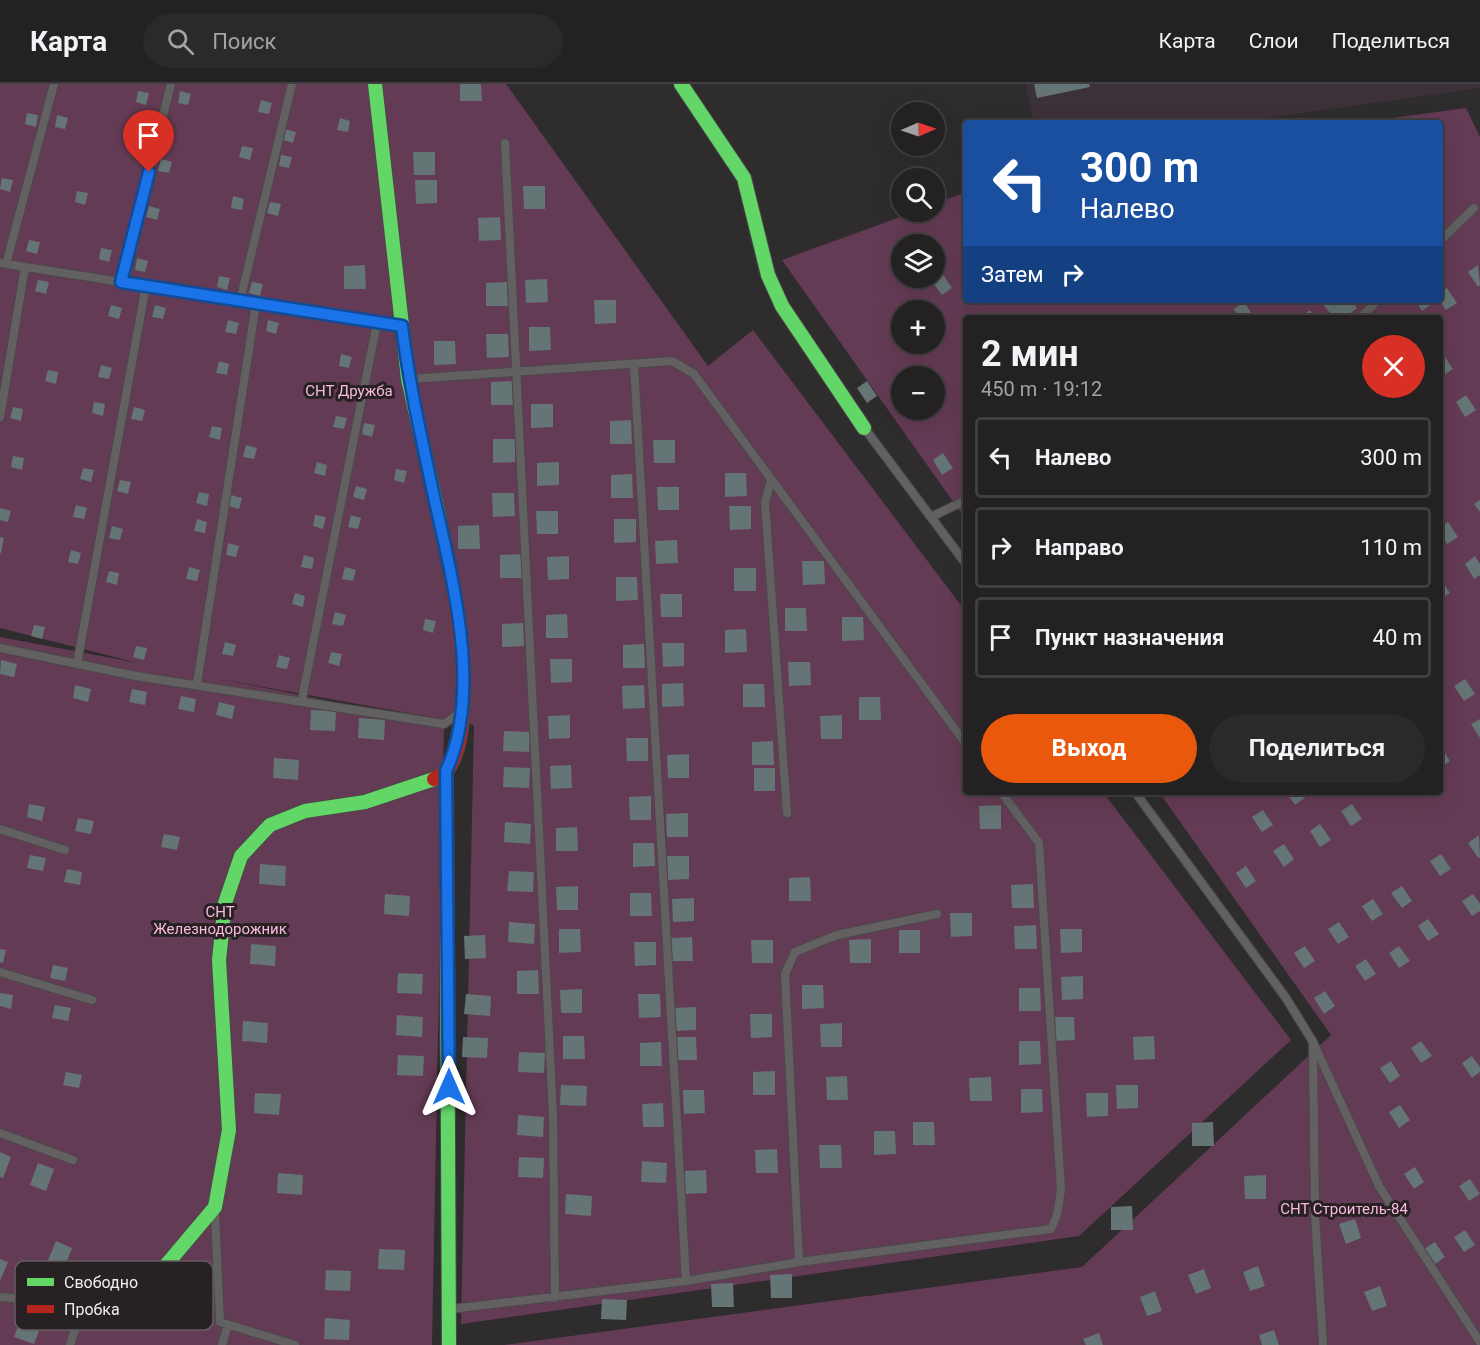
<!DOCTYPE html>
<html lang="ru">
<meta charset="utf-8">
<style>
:root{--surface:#232122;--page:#2b292a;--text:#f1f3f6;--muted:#a3a3a5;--line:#403e40;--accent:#ea580c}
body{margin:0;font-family:Roboto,sans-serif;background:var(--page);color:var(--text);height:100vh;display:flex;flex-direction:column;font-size:22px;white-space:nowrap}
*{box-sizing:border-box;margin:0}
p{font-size:20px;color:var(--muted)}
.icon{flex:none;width:33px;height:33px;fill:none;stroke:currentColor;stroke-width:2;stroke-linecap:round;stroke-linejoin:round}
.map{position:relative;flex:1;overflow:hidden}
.panel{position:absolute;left:963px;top:231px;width:480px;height:480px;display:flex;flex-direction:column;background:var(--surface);border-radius:6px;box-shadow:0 6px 24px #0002,0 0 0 2px var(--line)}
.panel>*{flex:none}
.top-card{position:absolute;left:963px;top:36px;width:480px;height:183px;border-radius:6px;box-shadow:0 6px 24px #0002,0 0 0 2px var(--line);background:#1a4fa0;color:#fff;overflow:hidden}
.needle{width:39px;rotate:88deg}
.buttons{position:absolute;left:891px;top:18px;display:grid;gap:12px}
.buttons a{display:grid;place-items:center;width:54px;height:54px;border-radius:50%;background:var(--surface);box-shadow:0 6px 24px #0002,0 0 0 2px var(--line);font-size:30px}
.pin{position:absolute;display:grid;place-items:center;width:51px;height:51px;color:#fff;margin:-62px -26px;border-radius:50% 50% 50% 0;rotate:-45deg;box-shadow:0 0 6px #0007}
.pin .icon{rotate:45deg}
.me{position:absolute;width:66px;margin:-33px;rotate:0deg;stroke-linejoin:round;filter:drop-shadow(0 0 4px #0008)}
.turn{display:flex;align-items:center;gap:21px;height:126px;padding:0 18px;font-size:27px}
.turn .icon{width:78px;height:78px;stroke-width:2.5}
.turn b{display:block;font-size:42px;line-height:51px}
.then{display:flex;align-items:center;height:57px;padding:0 18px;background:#0003;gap:12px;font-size:22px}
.round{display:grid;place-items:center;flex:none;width:63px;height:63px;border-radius:32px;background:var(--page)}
.summary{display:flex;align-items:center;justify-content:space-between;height:102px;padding:0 18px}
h1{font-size:36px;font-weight:700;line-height:45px}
.action{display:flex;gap:12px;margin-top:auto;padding:12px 18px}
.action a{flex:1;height:69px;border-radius:36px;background:var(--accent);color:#fff;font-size:24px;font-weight:700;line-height:69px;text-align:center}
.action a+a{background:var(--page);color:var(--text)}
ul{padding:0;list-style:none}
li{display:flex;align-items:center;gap:18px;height:81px;margin:0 12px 9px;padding:0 6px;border:3px solid var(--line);border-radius:6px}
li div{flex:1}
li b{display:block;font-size:22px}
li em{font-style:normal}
header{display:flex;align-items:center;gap:36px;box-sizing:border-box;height:84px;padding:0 30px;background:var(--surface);border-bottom:2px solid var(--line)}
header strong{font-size:28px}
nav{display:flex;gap:33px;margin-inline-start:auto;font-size:21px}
.search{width:420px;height:54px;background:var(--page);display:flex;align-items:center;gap:15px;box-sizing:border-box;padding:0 21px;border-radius:33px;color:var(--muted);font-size:22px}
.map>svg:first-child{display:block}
.built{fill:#3c3138}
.green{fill:#643b54;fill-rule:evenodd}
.building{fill:#657474}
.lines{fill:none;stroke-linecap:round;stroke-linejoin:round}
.lane-casing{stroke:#4b484a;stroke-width:10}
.fast-casing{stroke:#4b484a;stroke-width:16}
.jam-casing{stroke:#4b484a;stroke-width:16}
.lane{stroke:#636062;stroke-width:8}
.fast{stroke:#63d668;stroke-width:14}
.jam{stroke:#b3261e;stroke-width:14}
.route-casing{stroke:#114b97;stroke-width:15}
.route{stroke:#1a73e8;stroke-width:10}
.labels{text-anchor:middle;stroke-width:6;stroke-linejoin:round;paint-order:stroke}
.park-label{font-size:15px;fill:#fbb9df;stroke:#272124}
.key{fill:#272124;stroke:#645e61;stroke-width:1.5}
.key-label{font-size:16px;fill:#f1edef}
</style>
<header>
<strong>Карта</strong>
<div class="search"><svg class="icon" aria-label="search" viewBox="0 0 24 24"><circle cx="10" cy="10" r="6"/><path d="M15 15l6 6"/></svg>Поиск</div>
<nav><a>Карта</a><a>Слои</a><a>Поделиться</a></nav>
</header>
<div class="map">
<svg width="1480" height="1261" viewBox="0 0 1480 1261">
<rect width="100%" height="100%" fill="#2f2c2e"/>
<path class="built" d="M1025,0H1480V4L1230,39H1034Z"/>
<path class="green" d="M0,0H506L708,282L753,246L966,528V708H1103L1291,956L1079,1152L461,1240L474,641L220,595L444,640L432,1261H0V553L138,579L0,544Z
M1466,24L1480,53V1261H504L1082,1183L1331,951L1159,708H1440V234H966V436L782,176L914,128H934L935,120L966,108V216H1440V39H1356ZM902,160H934V194H902ZM902,226H934V260H902ZM902,292H934V326H902Z"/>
<path class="building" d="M460,0H481L482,17H460Z
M1034,0H1089L1090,3L1037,14Z
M138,7L149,9L146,21L136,18Z
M180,7L191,10L188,21L178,19Z
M261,16L272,19L269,30L258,28Z
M27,29L38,31L36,43L25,40Z
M57,31L68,34L65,45L55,43Z
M340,34L350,37L348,48L337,46Z
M285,45L296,48L293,59L283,56Z
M133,55L144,58L141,69L130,67Z
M242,62L253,64L250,76L239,73Z
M413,68H435V91H414Z
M281,71L292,73L289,84L279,82Z
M161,75L172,78L169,89L158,87Z
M2,94L13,96L10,108L0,105Z
M415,96H437V119L416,120Z
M523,102H545V125H524Z
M77,107L88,109L85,121L75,118Z
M233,112L244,115L242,126L231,124Z
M270,118L281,120L278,132L267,129Z
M149,122L160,125L157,136L146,133Z
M500,133L501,156L479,157L478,134Z
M29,156L40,158L37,170L26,167Z
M101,164L112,166L109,178L99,175Z
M137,174L148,177L145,188L135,186Z
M365,181L366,205H344V182Z
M1478,181L1480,201L1478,203L1468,188Z
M942,189L952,204L942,211L931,196Z
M219,192L230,194L227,206L217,203Z
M547,195L548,218L526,219L525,196Z
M38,196L49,198L46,210L35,207Z
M252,198L263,200L260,212L249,209Z
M507,198L508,222H486V199Z
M1447,204L1457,219L1446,226L1440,217V208Z
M594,216H616V239L595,240Z
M1325,216H1351L1357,224L1344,234H1334L1322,219Z
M1415,216H1431L1433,219L1422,227Z
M1244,218L1254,233L1253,234H1239L1234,225Z
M111,221L122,224L119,235L108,232Z
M155,221L166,224L163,235L152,233Z
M1310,226L1316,234H1299Z
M228,236L239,239L236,250L225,248Z
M268,236L279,239L276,250L266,247Z
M529,243H550L551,266L529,267Z
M486,250H508L509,273L487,274Z
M434,257H455L456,280L434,281Z
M341,270L352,273L349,284L339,282Z
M1443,270L1453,285L1442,292L1440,271Z
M219,277L229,280L227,291L216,289Z
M101,281L112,284L109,295L98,293Z
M48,286L58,288L56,300L45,297Z
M512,297L513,321H491V298Z
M867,297L877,312L867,319L857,304Z
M1466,311L1476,326L1465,333L1456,318Z
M94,318L105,320L103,332L92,329Z
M531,320H553V343L531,344Z
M13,323L23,325L21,337L10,334Z
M134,323L145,326L142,337L131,335Z
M336,332L347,334L344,345L333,343Z
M631,336L632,360H610V337Z
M364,339L375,341L372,353L362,350Z
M212,342L222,344L220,356L209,353Z
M493,355H515V378L493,379Z
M653,356H675V379H654Z
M246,361L257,364L254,375L243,373Z
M943,369L953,384L942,391L933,376Z
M13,372L24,374L22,386L11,383Z
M317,378L327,381L325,392L314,389Z
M559,378V401L537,402V379Z
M83,384L94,386L91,398L80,395Z
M396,385L407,387L404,399L394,396Z
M725,389H746L747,412L725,413Z
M632,390L633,414H611V391Z
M120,396L131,398L128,410L117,407Z
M356,402L367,405L364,416L353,413Z
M657,403H679V426H658Z
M199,408L209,410L207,422L196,419Z
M492,409H514L515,432L493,433Z
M231,411L242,414L239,425L228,422Z
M1480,416V428L1474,420Z
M76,421L87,424L84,435L73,433Z
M729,422H751V445L730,446Z
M0,424L11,427L8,438L0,436Z
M536,427H558V450H537Z
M315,431L326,433L323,445L313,442Z
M351,431L361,434L358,445L348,443Z
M197,435L207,438L205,449L194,447Z
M614,435H636V458L614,459Z
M1448,438L1458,453L1447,460L1440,449V443Z
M479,441L480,465H458V442Z
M112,442L123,445L120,456L109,454Z
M0,453L4,454L1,469H0Z
M677,456L678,479L656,480L655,457Z
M228,459L239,462L236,473L226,471Z
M71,466L81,469L78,480L68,478Z
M522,470V494H500V471Z
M304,471L314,474L312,485L301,483Z
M569,472V495L548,496L547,473Z
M1475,472L1480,480V491L1474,495L1465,480Z
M802,477H824L825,500L803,501Z
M189,483L200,486L197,497L186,495Z
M345,483L356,486L353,497L342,495Z
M734,484H756V507H734Z
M109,487L119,489L117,501L106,498Z
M616,493H637L638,516L616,517Z
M1440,494L1450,509L1440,515Z
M295,509L305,512L303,523L292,520Z
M660,510H682V533H661Z
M785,524H806L807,547H785Z
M335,528L346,531L343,542L332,540Z
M567,530L568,554H546V531Z
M842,533H863L864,556L842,557Z
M425,535L436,537L433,549L423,546Z
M523,539L524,562L502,563V540Z
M34,541L45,543L42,555L31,552Z
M746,545L747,568L725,569V546Z
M225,558L236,561L233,572L222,570Z
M662,559H684V582L663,583Z
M644,560L645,584H623V561Z
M136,562L147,564L144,576L133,573Z
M331,568L342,570L339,582L328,579Z
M279,571L290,574L287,585L276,583Z
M550,575H572V598L551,599Z
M1,576L17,580L14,593L0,590Z
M788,578H810L811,601L789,602Z
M1465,595L1475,610L1464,617L1454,602Z
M683,599L684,622L662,623V600Z
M743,600H764L765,623H743Z
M75,601L91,605L88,618L73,614Z
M644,601L645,624L623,625L622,602Z
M132,605L147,608L145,621L129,618Z
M181,612L196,615L194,628L178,625Z
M859,613H880L881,636H859Z
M219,618L235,622L232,635L216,631Z
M311,626L336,627L335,647L310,646Z
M570,631V654L549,655L548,632Z
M842,631V655H821L820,632Z
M359,634L385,636L384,656L358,654Z
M1480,635V654L1471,640Z
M504,647L530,648L529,668L503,667Z
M626,654H648V677H627Z
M773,657L774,681H752V658Z
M1440,661L1450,677L1440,684Z
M689,670V694H668L667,671Z
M274,674L299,676L298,696L273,694Z
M571,681L572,704L551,705L550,682Z
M504,683L530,684L529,704L503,703Z
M754,684H775V707H754Z
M1286,708H1301L1305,714L1295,721Z
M651,712V736H630L629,713Z
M29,720L45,723L42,737L27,733Z
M1352,720L1362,735L1351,742L1341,727Z
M1001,721V745H980L979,722Z
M1263,726L1273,741L1262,748L1252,733Z
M688,729V753H667L666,730Z
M78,734L94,737L91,750L75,747Z
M505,738L531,740L530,760L504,758Z
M1320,740L1331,756L1320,763L1310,747Z
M577,743L578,767H556V744Z
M164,750L180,753L177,766L161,763Z
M1479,751L1480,773L1478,774L1468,759Z
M633,759H654L655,782L633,783Z
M1284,760L1294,775L1284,783L1273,767Z
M1441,770L1451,785L1440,792L1430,777Z
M30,771L46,774L43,787L27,784Z
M667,772H689V795L668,796Z
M260,780L286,782L285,802L259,800Z
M1246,782L1256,797L1246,804L1236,789Z
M67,785L82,788L80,801L64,798Z
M509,787L534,788L533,808L507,807Z
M810,793L811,817H789V794Z
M1033,800L1034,824H1012L1011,801Z
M578,802V826H557L556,803Z
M1402,802L1412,817L1402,824L1391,809Z
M630,809H651L652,832H630Z
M385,810L410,812L409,832L384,830Z
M1473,810L1480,820V827L1472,832L1462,817Z
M694,814V837L673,838L672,815Z
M1373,815L1383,830L1372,837L1362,822Z
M950,829H972V852L951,853Z
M1428,835L1439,850L1428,857L1418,842Z
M160,837L171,840L168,851L157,849Z
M509,838L535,840L534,860L508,858Z
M1339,838L1349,853L1338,860L1328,845Z
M1036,841L1037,865H1015L1014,842Z
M559,845H580L581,868L559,869Z
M1060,845H1082V868L1061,869Z
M899,846H920V869H899Z
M485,851L486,874L465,875L464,852Z
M692,853L693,877H671V854Z
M871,855V879H850L849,856Z
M751,856H773V879H752Z
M634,858H656V881L635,882Z
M251,860L276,862L275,882L250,880Z
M1305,862L1315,877L1304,884L1294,869Z
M1399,862L1410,877L1399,884L1389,869Z
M0,865L6,866L3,879L0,878Z
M1366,875L1376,890L1365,897L1355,882Z
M53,881L68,884L65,897L50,894Z
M538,886L539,910H517V887Z
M398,889L423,890L422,910L397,909Z
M1083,892V915L1062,916L1061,893Z
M802,901H823L824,924L802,925Z
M1019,904H1040L1041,927H1019Z
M582,905V929H561L560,906Z
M1325,907L1335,922L1324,930L1314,914Z
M0,909L13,911L11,925L0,922Z
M466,910L491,912L490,932L464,930Z
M638,910H660L661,933L639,934Z
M55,921L71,924L68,937L52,934Z
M696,923V946L675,947L674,924Z
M750,930H772V953L751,954Z
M397,931L423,933L422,953L396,951Z
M1053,933H1074L1075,956L1053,957Z
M243,937L268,939L267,959L242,957Z
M842,939V963H821L820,940Z
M563,952H584L585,975H563Z
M1154,952L1155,975L1134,976L1133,953Z
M463,953L488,954L487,974L462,973Z
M675,953H696L697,976H675Z
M1019,957H1040L1041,980L1019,981Z
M1421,957L1432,972L1421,979L1411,964Z
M661,958L662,982H640V959Z
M519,968L545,969L544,989L518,988Z
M398,971L424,972L423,992L397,991Z
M1472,972L1480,983V988L1472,994L1462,979Z
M1391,977L1400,992L1390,999L1380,984Z
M775,987V1011H753V988Z
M66,988L82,991L79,1004L63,1001Z
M847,992L848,1016H827L826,993Z
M991,993L992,1017H970L969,994Z
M561,1001L587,1002L586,1022L560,1021Z
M1116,1001H1138V1024L1117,1025Z
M1021,1005H1042L1043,1028L1021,1029Z
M683,1006H704L705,1029L684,1030Z
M255,1009L281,1010L279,1031L254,1029Z
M1086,1009H1108V1032L1087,1033Z
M663,1019L664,1043H643L642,1020Z
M1400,1021L1410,1036L1399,1044L1389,1028Z
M518,1031L544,1033L543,1053L517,1051Z
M913,1038H934L935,1061H913Z
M1213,1038L1214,1062H1192V1039Z
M874,1047H895L896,1070L874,1071Z
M819,1061H841L842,1084H820Z
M777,1065L778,1089H756L755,1066Z
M0,1068L11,1073L3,1094L0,1093Z
M519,1073L544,1074L543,1094L518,1093Z
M642,1077L667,1079L666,1099L641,1098Z
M38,1079L54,1085L46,1107L30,1101Z
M1415,1083L1424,1098L1414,1105L1404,1090Z
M706,1086L707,1109L685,1110V1087Z
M278,1089L303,1091L302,1111L277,1109Z
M1266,1091V1115H1245L1244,1092Z
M1470,1095L1480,1110L1469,1117L1459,1102Z
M566,1110L592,1112L591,1132L565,1130Z
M1132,1122L1133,1146H1111V1123Z
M1355,1135L1361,1154L1346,1160L1339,1140Z
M1465,1146L1475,1161L1464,1168L1454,1153Z
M56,1157L72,1164L64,1185L47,1179Z
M1435,1158L1445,1173L1435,1180L1424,1165Z
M379,1165L405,1166L404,1186L378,1185Z
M0,1175L8,1178L0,1197Z
M1258,1182L1265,1202L1250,1207L1243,1188Z
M1204,1185L1211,1204L1196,1210L1188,1191Z
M326,1186L351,1187L350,1207L325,1206Z
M792,1190V1214H771L770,1191Z
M733,1199L734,1223H712L711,1200Z
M1380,1202L1387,1222L1372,1227L1364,1208Z
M1155,1207L1162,1227L1147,1232L1140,1213Z
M602,1215L627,1216L626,1236L601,1235Z
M325,1234L350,1236L349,1256L324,1255Z
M19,1239L39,1247L34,1260L14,1253Z
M1274,1246L1279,1261H1262L1259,1251Z
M1099,1249L1103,1261H1086L1083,1255Z"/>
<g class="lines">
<defs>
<path id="lane" d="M505,59L553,1032L555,1214
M1440,157L1474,124
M0,179L400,242
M6,180L54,0
M121,198L171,0
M240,217L292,0
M1360,234L1378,216
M634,280L686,1197
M410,295L672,277L694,290L966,660
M0,333L25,183
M865,345L966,480
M771,396L765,418L787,729
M931,433L966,416
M0,564L136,592L444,640L458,630
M77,580L146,202
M197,600L256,220
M302,615L377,239
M1135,708L1286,914L1313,958L1379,1102L1480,1258
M0,745L65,766
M0,888L92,916
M1313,962L1315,1131L1323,1261
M0,1049L73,1076
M215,1129L220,1238L295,1261
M799,1178L785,890L795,868L837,851L937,830
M0,1213L83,1221L70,1261
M451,1225L686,1197L799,1178L1051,1145L1057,1131L1061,1106L1039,759L1001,708
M222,1261L228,1241"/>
<path id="fast" d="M375,0L408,295L440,437
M681,0L744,94L768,191L782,222L864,344
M447,849L449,1261
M83,1221L111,1214L161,1187L215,1123L229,1046L219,876L225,819L241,772L270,741L305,727L365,718L434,695"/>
<path id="jam" d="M446,687L447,849
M434,695C438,693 443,690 446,687C482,646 451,488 440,437"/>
</defs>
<use href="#lane" class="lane-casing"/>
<use href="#fast" class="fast-casing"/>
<use href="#jam" class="jam-casing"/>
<use href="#lane" class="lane"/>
<use href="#fast" class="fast"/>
<use href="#jam" class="jam"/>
</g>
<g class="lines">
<defs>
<path id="route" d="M149,88L121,198L402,242C409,300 422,356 434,413C452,494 483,608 446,687L449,1003"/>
</defs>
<use href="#route" class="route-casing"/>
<use href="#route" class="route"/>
</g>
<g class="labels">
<g class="park-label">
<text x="349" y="312">СНТ Дружба</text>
<text x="220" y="833">СНТ<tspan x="220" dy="17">Железнодорожник</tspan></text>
<text x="1344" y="1130">СНТ Строитель-84</text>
</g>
</g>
<rect x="15" y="1177" width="198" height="69" rx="9" class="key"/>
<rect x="27" y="1194" width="27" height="8" fill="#63d668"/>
<rect x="27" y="1221" width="27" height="8" fill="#b3261e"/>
<g class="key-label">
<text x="64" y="1204">Свободно</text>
<text x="64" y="1231">Пробка</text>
</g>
</svg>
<div class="buttons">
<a><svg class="needle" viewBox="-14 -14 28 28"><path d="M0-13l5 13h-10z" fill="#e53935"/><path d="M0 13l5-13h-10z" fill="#a3a3a5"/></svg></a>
<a><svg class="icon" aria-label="search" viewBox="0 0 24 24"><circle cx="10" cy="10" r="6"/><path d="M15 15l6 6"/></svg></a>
<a><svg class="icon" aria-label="layers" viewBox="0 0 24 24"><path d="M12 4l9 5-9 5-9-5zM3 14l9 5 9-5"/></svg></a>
<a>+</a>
<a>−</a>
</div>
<div class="pin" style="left:149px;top:88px;background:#d93025"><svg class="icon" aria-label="arrive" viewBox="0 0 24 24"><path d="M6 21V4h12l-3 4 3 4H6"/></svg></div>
<svg class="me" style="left:449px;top:1003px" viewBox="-20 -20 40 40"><path d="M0-17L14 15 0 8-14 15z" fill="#1a73e8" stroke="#fff" stroke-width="4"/></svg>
<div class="top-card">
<div class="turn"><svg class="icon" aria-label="left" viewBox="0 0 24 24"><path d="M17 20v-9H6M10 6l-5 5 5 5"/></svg><div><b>300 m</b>Налево</div></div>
<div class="then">Затем<svg class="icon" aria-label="right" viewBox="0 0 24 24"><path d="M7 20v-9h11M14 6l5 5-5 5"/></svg></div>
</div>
<section class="panel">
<div class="summary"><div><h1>2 мин</h1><p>450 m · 19:12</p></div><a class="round" style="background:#d93025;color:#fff"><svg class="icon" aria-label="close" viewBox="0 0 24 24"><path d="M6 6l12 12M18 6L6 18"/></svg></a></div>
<ul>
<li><svg class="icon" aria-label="left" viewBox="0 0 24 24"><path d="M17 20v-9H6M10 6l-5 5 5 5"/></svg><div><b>Налево</b></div><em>300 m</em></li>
<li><svg class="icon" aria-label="right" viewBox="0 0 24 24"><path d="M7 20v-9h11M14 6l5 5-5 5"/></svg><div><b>Направо</b></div><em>110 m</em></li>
<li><svg class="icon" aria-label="arrive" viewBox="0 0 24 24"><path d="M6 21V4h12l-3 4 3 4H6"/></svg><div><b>Пункт назначения</b></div><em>40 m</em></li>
</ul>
<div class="action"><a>Выход</a><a>Поделиться</a></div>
</section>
</div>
